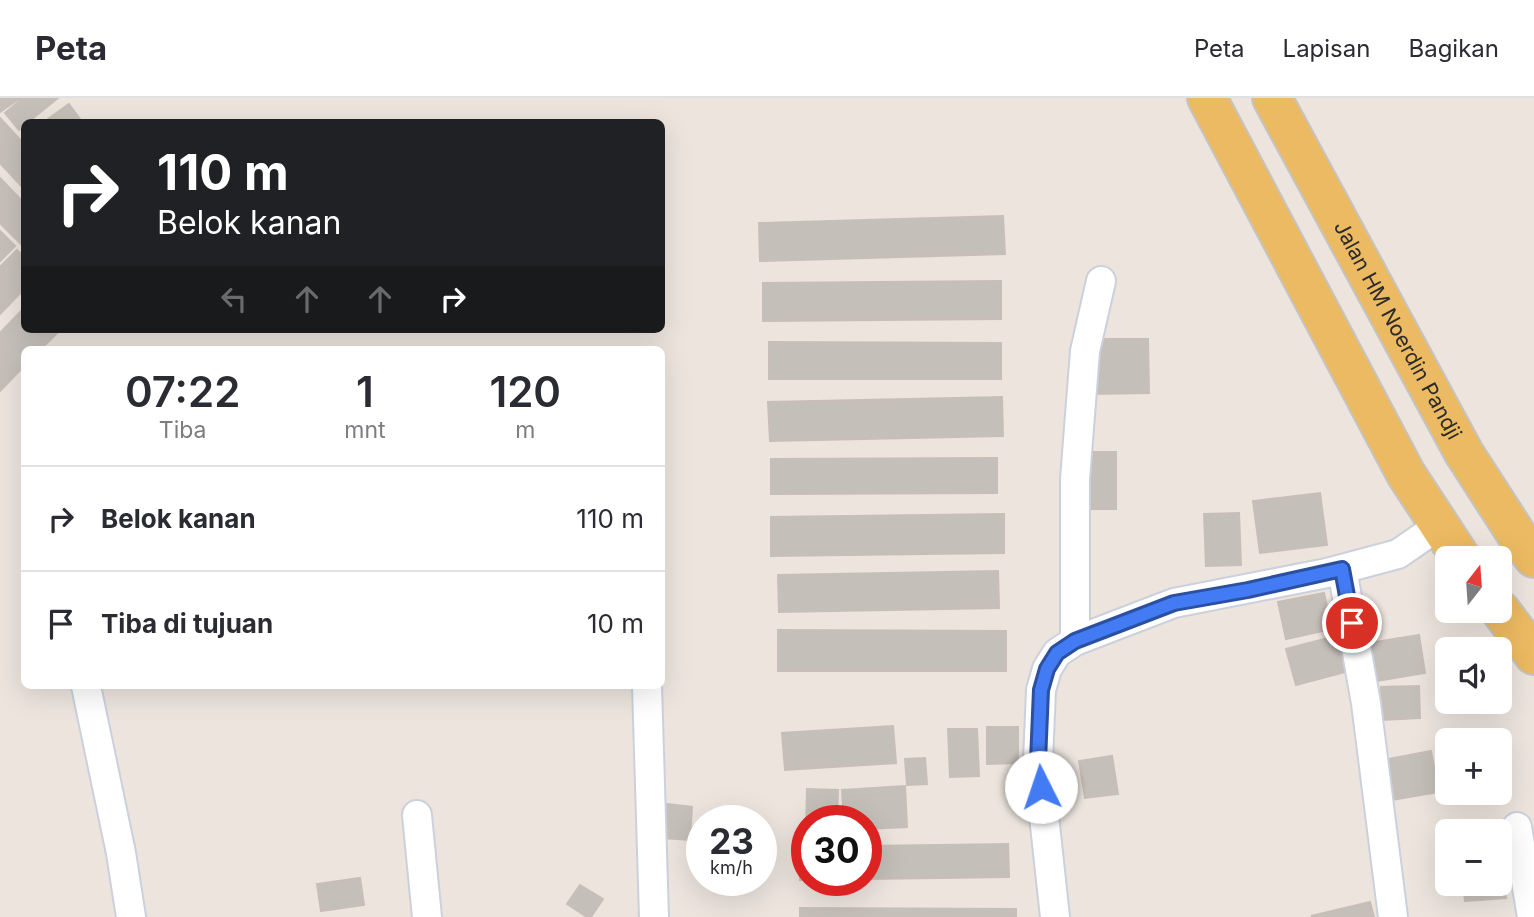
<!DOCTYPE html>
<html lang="id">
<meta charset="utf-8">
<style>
:root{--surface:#fff;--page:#f2f2f3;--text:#2b2b33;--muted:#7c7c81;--line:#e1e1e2}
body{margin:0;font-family:Inter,sans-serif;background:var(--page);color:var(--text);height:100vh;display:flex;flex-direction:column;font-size:26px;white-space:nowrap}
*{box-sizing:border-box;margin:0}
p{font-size:23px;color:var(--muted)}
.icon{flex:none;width:38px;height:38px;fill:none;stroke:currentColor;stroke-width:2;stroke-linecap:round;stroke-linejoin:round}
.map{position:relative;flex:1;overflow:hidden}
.details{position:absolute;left:21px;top:248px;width:644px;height:343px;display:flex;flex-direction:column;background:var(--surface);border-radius:10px;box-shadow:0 7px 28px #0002}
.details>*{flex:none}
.hud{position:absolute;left:21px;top:21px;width:644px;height:214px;border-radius:10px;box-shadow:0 7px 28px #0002;background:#202124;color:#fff;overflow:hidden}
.needle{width:46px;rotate:17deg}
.buttons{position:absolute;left:1435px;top:448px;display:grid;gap:14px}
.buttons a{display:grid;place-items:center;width:77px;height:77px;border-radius:10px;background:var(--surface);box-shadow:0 7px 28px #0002;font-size:35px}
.speed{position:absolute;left:686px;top:707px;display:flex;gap:14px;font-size:35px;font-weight:700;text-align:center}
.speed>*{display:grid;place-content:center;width:91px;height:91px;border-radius:50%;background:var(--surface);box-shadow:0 7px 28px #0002;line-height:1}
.speed small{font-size:18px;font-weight:400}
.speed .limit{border:10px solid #d22;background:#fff;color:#111}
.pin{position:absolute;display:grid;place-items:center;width:60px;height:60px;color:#fff;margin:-30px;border:4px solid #fff;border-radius:50%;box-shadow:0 2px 7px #0007}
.me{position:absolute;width:77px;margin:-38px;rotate:356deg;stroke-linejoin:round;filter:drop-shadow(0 0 5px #0008)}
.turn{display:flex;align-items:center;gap:24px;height:147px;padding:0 21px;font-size:32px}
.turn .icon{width:91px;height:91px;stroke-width:2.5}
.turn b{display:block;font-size:49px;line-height:60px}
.lanes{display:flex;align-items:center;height:66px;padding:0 21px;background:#0003;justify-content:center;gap:35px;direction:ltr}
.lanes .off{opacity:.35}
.eta{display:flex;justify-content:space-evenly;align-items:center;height:119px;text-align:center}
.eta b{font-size:42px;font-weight:600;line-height:49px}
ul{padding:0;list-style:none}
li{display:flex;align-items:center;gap:21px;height:105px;padding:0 21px;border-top:2px solid var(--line)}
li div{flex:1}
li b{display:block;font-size:26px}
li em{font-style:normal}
header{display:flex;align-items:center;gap:42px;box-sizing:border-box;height:98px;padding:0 35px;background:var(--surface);border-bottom:2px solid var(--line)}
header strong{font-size:33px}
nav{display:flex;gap:38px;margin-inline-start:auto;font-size:24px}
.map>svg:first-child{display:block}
.building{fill:#c5bfb9;stroke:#c7bfb7;stroke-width:2}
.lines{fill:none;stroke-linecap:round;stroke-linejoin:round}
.street-casing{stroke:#cbd1dc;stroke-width:32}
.primary-casing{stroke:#c4c4c4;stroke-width:42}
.street{stroke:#fff;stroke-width:28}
.primary{stroke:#ecba62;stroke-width:38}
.route-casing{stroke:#2b509f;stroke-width:18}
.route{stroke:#427bf4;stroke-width:12}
.labels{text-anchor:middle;stroke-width:6;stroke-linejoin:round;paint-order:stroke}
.street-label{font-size:21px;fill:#2b2b2b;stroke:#fff}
</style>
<header>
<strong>Peta</strong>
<nav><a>Peta</a><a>Lapisan</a><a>Bagikan</a></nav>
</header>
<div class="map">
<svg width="1534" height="819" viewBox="0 0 1534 819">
<rect width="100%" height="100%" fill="#ece4dd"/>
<path class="building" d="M0,0H20L0,14Z
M23,0H58L28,24H24V28L19,32L5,15Z
M69,6L82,24H44Z
M0,20L24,46V91L0,65Z
M0,80L24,105V149L0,125Z
M1003,118L1005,156L760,163L759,125Z
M0,133L15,148L0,163Z
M17,152L24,159V191L0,216V169Z
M1001,183V221L763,223V185Z
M24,210V231H61L40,252H24V268L0,293V235Z
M1091,241H1148L1149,295L1093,296Z
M769,244L1001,245V281H769Z
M1002,299L1003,338L770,343L768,304Z
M1081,354H1116V411H1081Z
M997,360V395L771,396V361Z
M1320,395L1327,447L1260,455L1253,403Z
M1239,415L1241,467L1206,468L1204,416Z
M1004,416V455L771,458V419Z
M998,473L999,510L779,514L778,477Z
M1324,495L1332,531L1286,541L1278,504Z
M778,532L1006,533V573H778Z
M1419,537L1425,575L1370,584L1363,546Z
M1336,538L1345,574L1296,587L1286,551Z
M1419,588L1420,620L1382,622L1381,589Z
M893,628L896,665L785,672L782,635Z
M987,629H1018V665L987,666Z
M948,631H977L979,678L950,679Z
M1431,653L1439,694L1391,702L1383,662Z
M1112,658L1118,696L1085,700L1079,663Z
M925,660L927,686L907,687L905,661Z
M905,688L907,729L866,731V723H844L842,692Z
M807,691L838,692L837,723H807L806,733Z
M667,706L692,709L690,742L664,740Z
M1499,722L1506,800L1465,803L1463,786H1500V733H1459L1458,726Z
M1008,746L1009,779L866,781V748Z
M800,749H807V782H800Z
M360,780L364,807L321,813L317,786Z
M580,787L603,801L591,819H587L567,806Z
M1370,804L1374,819L1311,818Z
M800,810L1016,811V819H800Z"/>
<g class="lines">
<defs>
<path id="street" d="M1342,471L1366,605L1393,819
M1075,543V381L1085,253L1101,183
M86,588L121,755L131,819
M647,588L654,819
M417,717L427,819
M1517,729L1532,819
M1055,819L1038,663L1041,592L1047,571L1057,555L1075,543L1174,505L1327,475L1398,456L1440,427"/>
<g id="primary">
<path d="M1207,0L1406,376L1461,460"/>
<path id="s1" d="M1272,0L1464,355L1520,442L1534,460"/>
<path d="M1500,512L1534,557"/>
</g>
</defs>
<use href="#street" class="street-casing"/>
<use href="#primary" class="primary-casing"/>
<use href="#street" class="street"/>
<use href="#primary" class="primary"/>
</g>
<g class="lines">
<defs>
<path id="route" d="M1041,689L1038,663L1041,592L1047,571L1057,555L1075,543L1174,505L1248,492L1342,471L1352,525"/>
</defs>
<use href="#route" class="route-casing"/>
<use href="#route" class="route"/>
</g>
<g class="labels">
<g class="street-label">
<text dy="7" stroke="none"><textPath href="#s1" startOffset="264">Jalan HM Noerdin Pandji</textPath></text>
</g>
</g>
</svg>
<div class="buttons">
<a><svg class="needle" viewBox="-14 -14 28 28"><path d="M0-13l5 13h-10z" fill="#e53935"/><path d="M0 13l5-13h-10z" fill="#7c7c81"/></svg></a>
<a><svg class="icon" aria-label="sound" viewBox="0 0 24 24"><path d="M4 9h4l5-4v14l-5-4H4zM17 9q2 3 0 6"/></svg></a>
<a>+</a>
<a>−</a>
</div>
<div class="speed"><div>23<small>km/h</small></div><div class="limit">30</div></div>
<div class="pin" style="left:1352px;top:525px;background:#d93025"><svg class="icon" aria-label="arrive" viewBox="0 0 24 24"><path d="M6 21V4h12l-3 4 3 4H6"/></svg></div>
<svg class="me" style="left:1041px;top:689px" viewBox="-20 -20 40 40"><circle r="19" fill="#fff"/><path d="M0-13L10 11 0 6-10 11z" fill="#427bf4"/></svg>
<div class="hud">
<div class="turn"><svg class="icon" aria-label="right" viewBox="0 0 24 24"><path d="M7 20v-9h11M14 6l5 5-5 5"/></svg><div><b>110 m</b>Belok kanan</div></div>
<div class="lanes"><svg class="icon off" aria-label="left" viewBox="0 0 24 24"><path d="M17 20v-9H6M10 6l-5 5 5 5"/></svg><svg class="icon off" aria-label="ahead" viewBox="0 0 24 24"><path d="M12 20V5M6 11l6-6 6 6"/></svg><svg class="icon off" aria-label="ahead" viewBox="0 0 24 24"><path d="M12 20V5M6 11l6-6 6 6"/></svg><svg class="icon" aria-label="right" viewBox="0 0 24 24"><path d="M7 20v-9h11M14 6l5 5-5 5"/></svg></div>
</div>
<section class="details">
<div class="eta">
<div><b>07:22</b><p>Tiba</p></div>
<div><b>1</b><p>mnt</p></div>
<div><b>120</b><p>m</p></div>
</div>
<ul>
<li><svg class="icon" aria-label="right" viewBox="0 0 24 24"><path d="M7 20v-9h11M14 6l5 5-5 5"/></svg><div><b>Belok kanan</b></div><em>110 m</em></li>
<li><svg class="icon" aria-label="arrive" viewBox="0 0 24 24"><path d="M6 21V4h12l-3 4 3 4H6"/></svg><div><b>Tiba di tujuan</b></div><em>10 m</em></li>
</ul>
</section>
</div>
